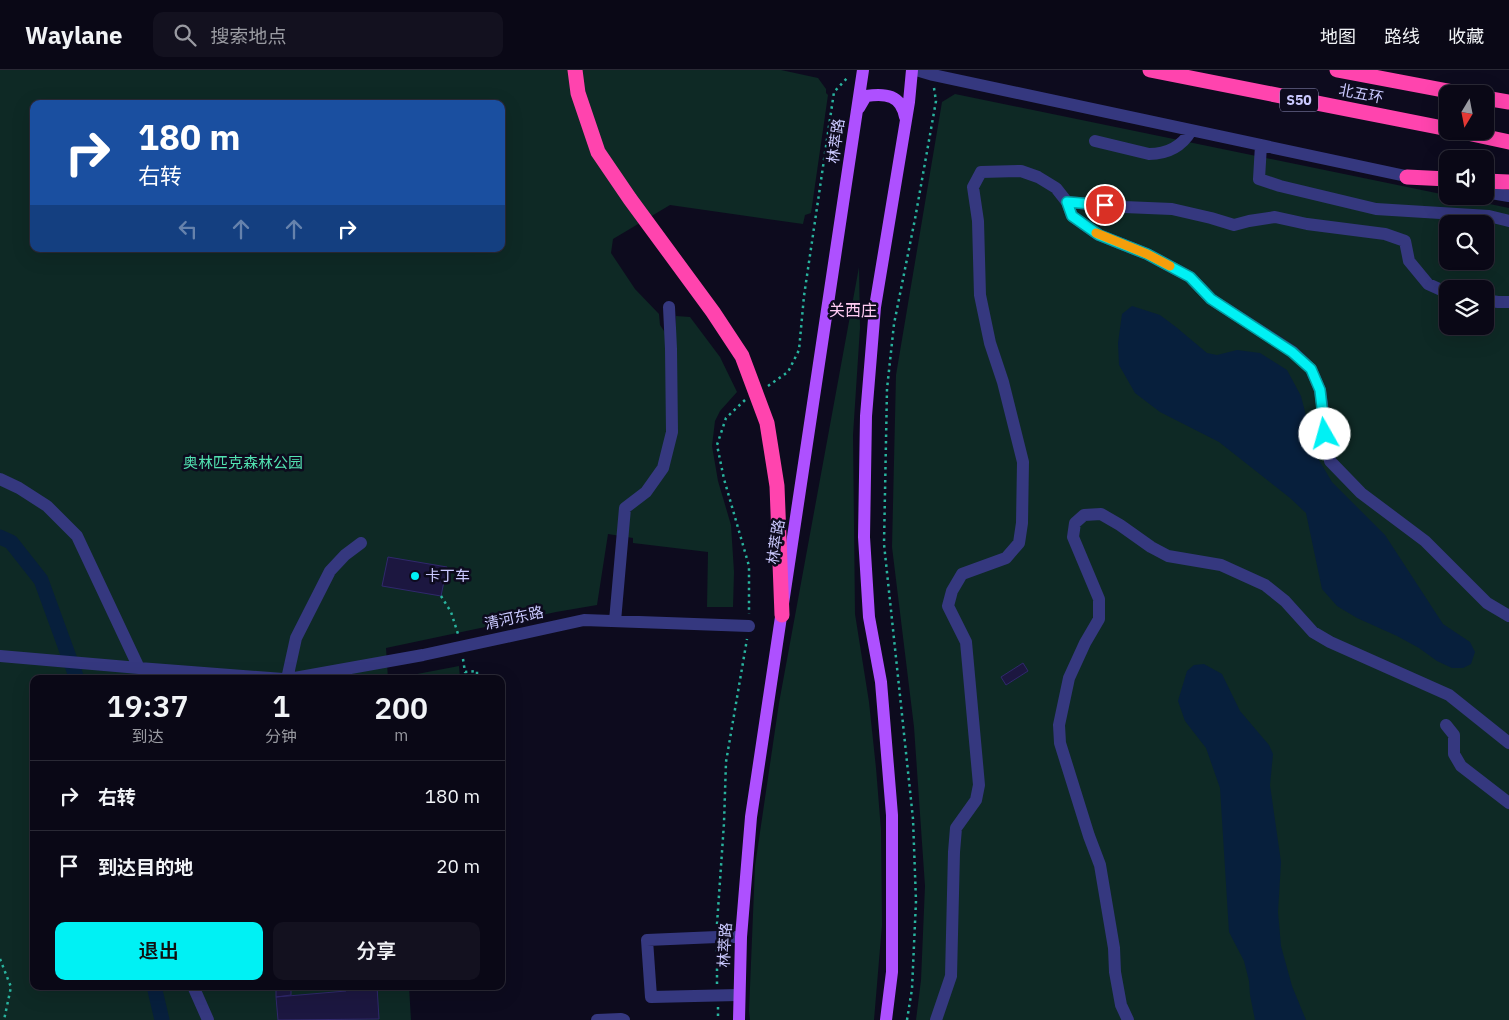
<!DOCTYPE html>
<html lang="zh">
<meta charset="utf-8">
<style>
:root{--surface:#0a0816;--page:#13111f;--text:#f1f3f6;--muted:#999aa1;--line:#2a2935;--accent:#00f1f4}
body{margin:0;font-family:"IBM Plex Sans","Noto Sans SC",sans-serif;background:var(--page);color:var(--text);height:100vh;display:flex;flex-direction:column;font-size:19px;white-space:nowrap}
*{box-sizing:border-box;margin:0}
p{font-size:16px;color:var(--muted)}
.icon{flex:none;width:28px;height:28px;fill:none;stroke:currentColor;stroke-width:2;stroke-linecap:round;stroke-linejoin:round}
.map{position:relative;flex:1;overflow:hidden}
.sheet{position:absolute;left:30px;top:605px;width:475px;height:315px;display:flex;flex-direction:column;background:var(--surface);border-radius:10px;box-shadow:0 5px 20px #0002,0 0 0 1px var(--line)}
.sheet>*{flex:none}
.hud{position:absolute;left:30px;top:30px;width:475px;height:152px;border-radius:10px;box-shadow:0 5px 20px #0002,0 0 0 1px var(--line);background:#1a4fa0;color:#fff;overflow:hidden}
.needle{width:32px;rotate:190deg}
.buttons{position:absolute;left:1439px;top:15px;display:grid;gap:10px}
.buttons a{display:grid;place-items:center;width:55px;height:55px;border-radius:10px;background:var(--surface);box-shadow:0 5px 20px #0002,0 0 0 1px var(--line);font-size:25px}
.pin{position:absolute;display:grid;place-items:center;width:42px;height:42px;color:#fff;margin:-21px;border:2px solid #fff;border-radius:50%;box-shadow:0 1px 5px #0007}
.me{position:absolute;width:55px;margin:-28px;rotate:353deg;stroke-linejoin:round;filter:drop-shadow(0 0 4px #0008)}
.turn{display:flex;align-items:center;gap:18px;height:105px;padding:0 25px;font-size:22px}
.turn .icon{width:65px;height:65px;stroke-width:2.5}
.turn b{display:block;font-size:35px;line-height:42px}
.lanes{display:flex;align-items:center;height:48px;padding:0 25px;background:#0003;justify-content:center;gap:25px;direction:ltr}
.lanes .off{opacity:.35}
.eta{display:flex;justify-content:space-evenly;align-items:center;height:85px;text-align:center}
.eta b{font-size:30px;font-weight:600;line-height:35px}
.button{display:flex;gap:10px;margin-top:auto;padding:10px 25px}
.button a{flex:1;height:58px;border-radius:10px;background:var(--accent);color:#111;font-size:20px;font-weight:600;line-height:58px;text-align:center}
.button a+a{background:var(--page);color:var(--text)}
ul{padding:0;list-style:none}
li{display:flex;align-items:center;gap:15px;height:70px;padding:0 25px;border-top:1px solid var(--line)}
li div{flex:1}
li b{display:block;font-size:19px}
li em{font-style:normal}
header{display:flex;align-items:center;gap:30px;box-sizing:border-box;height:70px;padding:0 25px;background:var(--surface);border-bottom:1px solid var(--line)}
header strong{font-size:24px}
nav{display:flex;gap:28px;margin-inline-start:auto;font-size:18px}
.search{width:350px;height:45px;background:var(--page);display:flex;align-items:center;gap:12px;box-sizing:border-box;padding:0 18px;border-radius:10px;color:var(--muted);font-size:19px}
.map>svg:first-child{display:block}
.green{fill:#0e2925;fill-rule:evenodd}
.water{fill:#071f3c}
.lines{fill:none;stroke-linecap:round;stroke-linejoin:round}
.canal{stroke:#071f3c;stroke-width:15}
.building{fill:#1c1740;stroke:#30286d}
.path{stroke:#29b39e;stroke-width:2.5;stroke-dasharray:2.5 4;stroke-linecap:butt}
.minor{stroke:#35387f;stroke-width:12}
.major{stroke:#ae50ff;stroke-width:12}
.highway{stroke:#ff44ae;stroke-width:15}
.route-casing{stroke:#009d9f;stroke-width:12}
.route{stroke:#00f1f4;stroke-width:9}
.slow{stroke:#f59e0b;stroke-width:9}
.poi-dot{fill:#00f1f4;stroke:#0d0b1e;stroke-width:2}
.labels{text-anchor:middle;stroke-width:5;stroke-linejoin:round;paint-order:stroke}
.shield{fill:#0d0b1e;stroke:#9190bc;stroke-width:1}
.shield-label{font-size:14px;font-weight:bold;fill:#cac9ff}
.street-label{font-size:15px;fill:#cac9ff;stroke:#0d0b1e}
.park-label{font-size:15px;fill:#52e2b1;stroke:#0d0b1e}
.poi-label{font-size:15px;fill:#cac9ff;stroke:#0d0b1e;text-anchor:start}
.neighbourhood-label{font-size:16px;fill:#ffcbf1;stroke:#0d0b1e}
</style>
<header>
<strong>Waylane</strong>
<div class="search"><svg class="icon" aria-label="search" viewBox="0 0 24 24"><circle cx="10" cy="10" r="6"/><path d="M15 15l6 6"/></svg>搜索地点</div>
<nav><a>地图</a><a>路线</a><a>收藏</a></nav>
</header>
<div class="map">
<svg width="1509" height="950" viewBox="0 0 1509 950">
<rect width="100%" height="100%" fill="#0d0b1e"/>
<path class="green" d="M0,0H781L818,8L826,19V23L828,25L811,143L805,145L803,154L670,135L613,169L611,183L635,219L659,244L660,255L676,279V246L690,247L720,287L737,322L720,341L715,351L712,376L718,411L731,455L734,502L733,537H707L708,482L633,473V468L608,464L597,535L556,542L386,578L388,609H34V916H409L411,950H0ZM34,34H501V179H34Z
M955,24L1509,138V950H916L921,910L925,816L914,657L892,477L896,305L942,32ZM1448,154H1485V191H1448ZM1448,219H1485V256H1448Z
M859,197L860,258L853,365L855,544L869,632L876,698L881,760L882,855L874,950H750L749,941L755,796L779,633Z
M459,596L460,609H391Z"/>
<path class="water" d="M1132,236L1160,245L1176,257L1207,283L1217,285L1237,280L1260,283L1287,300L1301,326L1316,385L1332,412L1385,465L1443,554L1470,572L1475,582L1471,594L1463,598H1452L1437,591L1419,578L1397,566L1357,548L1337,536L1322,519L1306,443L1290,428L1219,372L1160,342L1135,323L1119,295L1118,273L1122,244Z
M1204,594L1222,604L1240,641L1269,675L1273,684L1270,715L1281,792L1278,842L1281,876L1292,916L1306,950H1255L1250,925L1249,911L1244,891L1229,862L1220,718L1206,678L1185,651L1178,631L1187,601L1194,595Z"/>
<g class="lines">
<path class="canal" d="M0,467L11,472L41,510L77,609
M154,916L162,950"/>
</g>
<path class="building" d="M388,487L447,497L441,526L382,516Z
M1023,593L1028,601L1006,615L1001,607Z
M276,916H291V925L276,927Z
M346,916H377L379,949L278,950L276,927L346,921Z"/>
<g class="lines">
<path class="path" d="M768,316L788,302L799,280L804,226L834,22L848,7
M745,330L726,348L717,375L724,409L749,496V544
M441,526L451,542L458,564
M463,589L465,602L477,601V609
M717,854L724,753L726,692L747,569
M717,879V914
M0,889L11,917L4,950
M718,937V950
M907,950L912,919L916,831L913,749L884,474L887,319L894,254L915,149L936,31L934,18"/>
<path class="minor" d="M916,0L933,5L1415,108
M1095,71L1149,84C1168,84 1182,76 1191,61
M1261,75L1259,109L1280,116L1376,139L1489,146L1509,151
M1485,122L1509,126
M1067,132L1124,137L1172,139L1211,148L1234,155L1249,151L1275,147L1307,154L1385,164L1405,171L1409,191L1428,214L1448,223
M1485,230L1498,232H1509
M0,409L19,418L47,436L77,466L139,598L140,609
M615,551L625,438L646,422L663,398L672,362L671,279L669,237
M0,586L139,598L283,609
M287,609L296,568L330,501L345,485L361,473
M289,609L423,585L584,550L749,556
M1446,655L1454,665V684L1461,696L1509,733
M193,916L208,950
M738,925L651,927L647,870L717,867H741
M597,950L621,949L624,950
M936,950L951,906L954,782L956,758L976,730L979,715L966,572L948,536L952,521L962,504L1006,488L1019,473L1022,453L1023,392L1003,312L990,273L980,225L978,151L973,117L981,102L1021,101L1038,107L1056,118L1067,132L1072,146L1099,165L1147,184L1190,207L1211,229L1293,282L1311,299L1320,320L1330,391L1361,423L1425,471L1487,533L1509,546
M1128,950L1121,935L1115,902L1114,878L1100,795L1089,766L1060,673L1059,655L1069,608L1085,573L1099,549V529L1073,467L1075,453L1084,445L1101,444L1120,455L1151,477L1168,486L1221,495L1265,515L1285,531L1313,562L1330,572L1449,625L1509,673"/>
<path class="major" d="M859,38L866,26C886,23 901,25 905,47
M739,950L741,867L751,747L863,0
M886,950L892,902V745L881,612L869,547L864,467L866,346L875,237L909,32L912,0"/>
<path class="highway" d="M575,0L578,23L598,82L630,129L713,242L742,286L767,353L777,416L782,545
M1150,0L1448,59
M1337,0L1464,24
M1485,28L1509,32
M1458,61L1509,72
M1407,107L1448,109
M1485,111L1509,112"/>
</g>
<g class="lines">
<defs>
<path id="route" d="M1105,135L1067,132L1072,146L1099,165L1147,184L1190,207L1211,229L1292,282L1311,299L1320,320L1325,364"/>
</defs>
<use href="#route" class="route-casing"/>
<use href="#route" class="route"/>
<path class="slow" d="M1096,163L1147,184L1170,196"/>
</g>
<circle class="poi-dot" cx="415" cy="506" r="5"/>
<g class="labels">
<rect class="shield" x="1280" y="18.5" width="38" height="23" rx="4"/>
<g class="shield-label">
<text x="1299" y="35">S50</text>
</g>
<g class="street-label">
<text transform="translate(1361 24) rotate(11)" y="5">北五环</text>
<text transform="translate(836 71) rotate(-82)" y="5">林萃路</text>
<text transform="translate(776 472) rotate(-81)" y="5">林萃路</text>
<text transform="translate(514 548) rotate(-12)" y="5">清河东路</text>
<text transform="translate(725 875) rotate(-87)" y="5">林萃路</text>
</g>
<g class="park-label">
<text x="243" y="398">奥林匹克森林公园</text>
</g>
<g class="poi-label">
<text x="425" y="511">卡丁车</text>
</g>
<g class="neighbourhood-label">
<text x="853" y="246">关西庄</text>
</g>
</g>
</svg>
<div class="buttons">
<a><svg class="needle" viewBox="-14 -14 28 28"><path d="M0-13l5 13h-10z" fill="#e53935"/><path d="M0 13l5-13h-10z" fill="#999aa1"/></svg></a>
<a><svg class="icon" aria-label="sound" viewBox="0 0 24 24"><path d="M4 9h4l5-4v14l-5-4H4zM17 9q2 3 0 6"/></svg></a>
<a><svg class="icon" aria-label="search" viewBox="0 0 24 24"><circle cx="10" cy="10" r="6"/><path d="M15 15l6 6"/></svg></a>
<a><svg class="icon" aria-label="layers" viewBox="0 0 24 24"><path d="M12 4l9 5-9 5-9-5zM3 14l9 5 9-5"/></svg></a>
</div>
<div class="pin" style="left:1105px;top:135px;background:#d93025"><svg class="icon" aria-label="arrive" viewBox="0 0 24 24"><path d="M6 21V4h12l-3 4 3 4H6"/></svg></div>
<svg class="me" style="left:1325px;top:364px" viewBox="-20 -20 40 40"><circle r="19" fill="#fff"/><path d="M0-13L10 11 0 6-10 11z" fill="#00f1f4"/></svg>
<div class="hud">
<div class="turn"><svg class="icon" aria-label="right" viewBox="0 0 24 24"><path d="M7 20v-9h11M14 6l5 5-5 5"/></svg><div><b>180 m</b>右转</div></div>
<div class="lanes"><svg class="icon off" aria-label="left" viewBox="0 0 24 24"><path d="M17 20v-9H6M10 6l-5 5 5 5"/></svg><svg class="icon off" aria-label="ahead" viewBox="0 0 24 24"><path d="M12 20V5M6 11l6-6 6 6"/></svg><svg class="icon off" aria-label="ahead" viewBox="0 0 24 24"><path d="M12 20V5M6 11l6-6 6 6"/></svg><svg class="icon" aria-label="right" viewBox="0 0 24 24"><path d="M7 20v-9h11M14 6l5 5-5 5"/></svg></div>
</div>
<section class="sheet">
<div class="eta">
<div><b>19:37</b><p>到达</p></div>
<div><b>1</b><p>分钟</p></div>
<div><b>200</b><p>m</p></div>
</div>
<ul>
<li><svg class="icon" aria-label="right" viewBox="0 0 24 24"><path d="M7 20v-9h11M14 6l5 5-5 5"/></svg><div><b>右转</b></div><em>180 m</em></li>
<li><svg class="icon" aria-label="arrive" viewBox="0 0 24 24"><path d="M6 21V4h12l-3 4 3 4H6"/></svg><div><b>到达目的地</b></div><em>20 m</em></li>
</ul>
<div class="button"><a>退出</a><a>分享</a></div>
</section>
</div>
